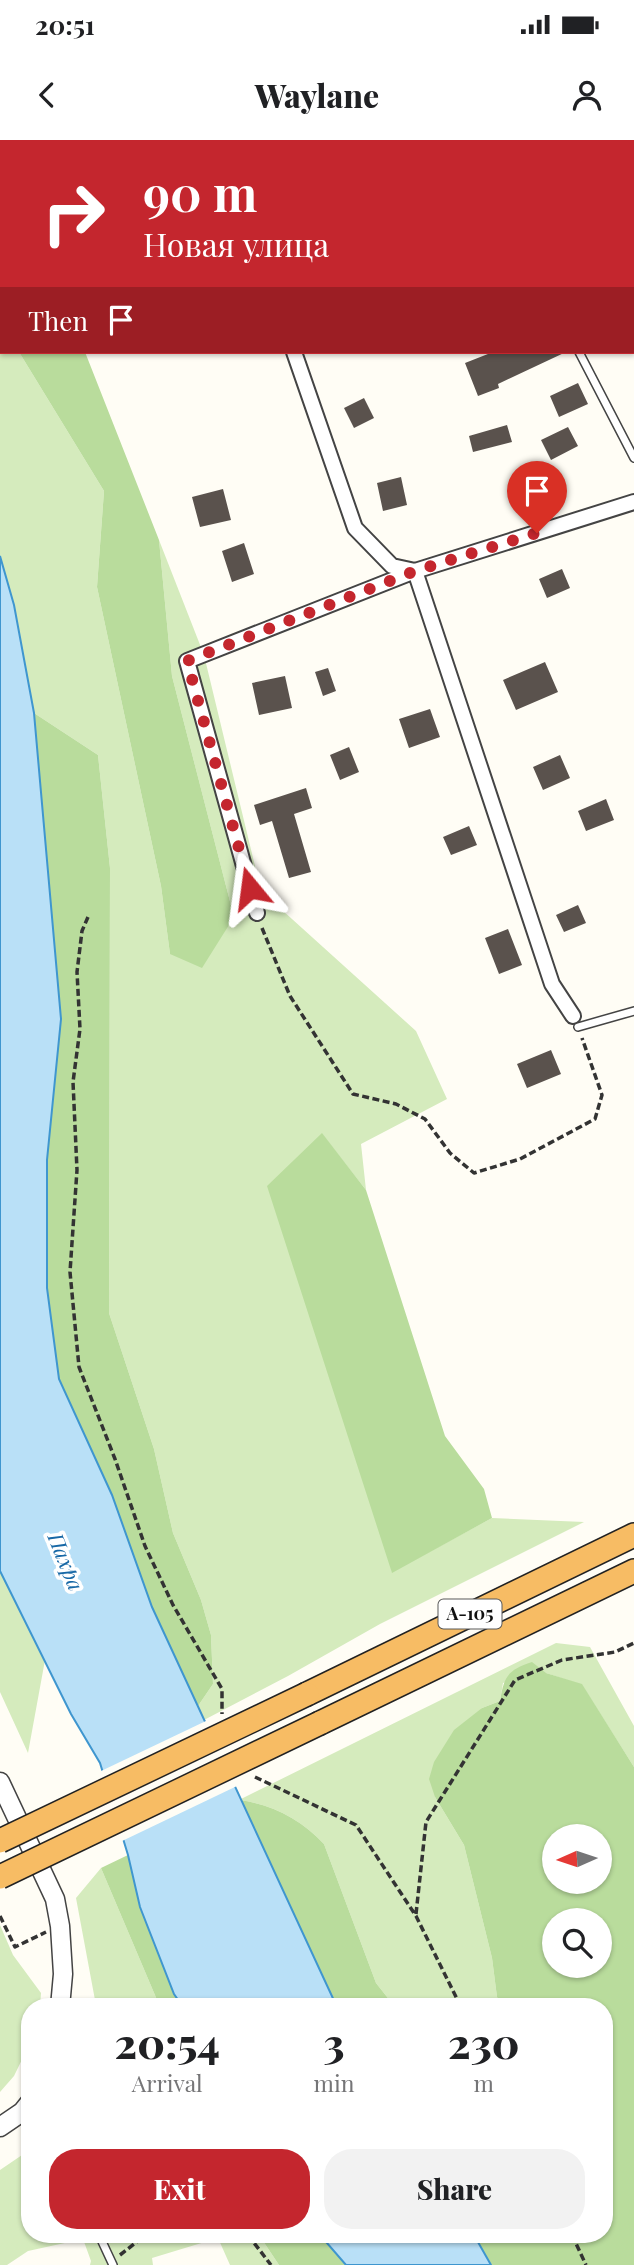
<!DOCTYPE html>
<meta charset="utf-8">
<style>
:root{--surface:#fff;--page:#f2f2f2;--text:#202124;--muted:#757577;--accent:#c4262e}
body{margin:0;font-family:"Playfair Display",serif;background:var(--page);color:var(--text);height:100vh;display:flex;flex-direction:column;font-size:26px;white-space:nowrap}
*{box-sizing:border-box;margin:0}
p{font-size:23px;color:var(--muted)}
.icon{flex:none;width:38px;height:38px;fill:none;stroke:currentColor;stroke-width:2;stroke-linecap:round;stroke-linejoin:round}
.map{position:relative;flex:1;overflow:hidden}
.details{position:absolute;left:21px;top:1858px;width:592px;height:245px;display:flex;flex-direction:column;background:var(--surface);border-radius:28px;box-shadow:0 2px 5px #0004}
.details>*{flex:none}
.guide{position:absolute;left:0px;top:0px;width:635px;height:214px;box-shadow:0 2px 5px #0004;background:#c4262e;color:#fff;overflow:hidden}
.needle{width:46px;rotate:267deg}
.fabs{position:absolute;left:542px;top:1684px;display:grid;gap:14px}
.fabs a{display:grid;place-items:center;width:70px;height:70px;border-radius:50%;background:var(--surface);box-shadow:0 2px 5px #0004;font-size:35px}
.pin{position:absolute;display:grid;place-items:center;width:60px;height:60px;color:#fff;margin:-72px -30px;border-radius:50% 50% 50% 0;rotate:-45deg;box-shadow:0 0 7px #0007}
.pin .icon{rotate:45deg}
.me{position:absolute;width:77px;margin:-38px;rotate:344deg;stroke-linejoin:round;filter:drop-shadow(0 0 5px #0008)}
.turn{display:flex;align-items:center;gap:24px;height:147px;padding:0 28px;font-size:32px}
.turn .icon{width:91px;height:91px;stroke-width:2.5}
.turn b{display:block;font-size:49px;line-height:60px}
.then{display:flex;align-items:center;height:66px;padding:0 28px;background:#0003;gap:14px;font-size:26px}
.eta{display:flex;justify-content:space-evenly;align-items:center;height:119px;text-align:center}
.eta b{font-size:42px;font-weight:800;line-height:49px}
.cta{display:flex;gap:14px;margin-top:auto;padding:14px 28px}
.cta a{flex:1;height:80px;border-radius:28px;background:var(--accent);color:#fff;font-size:28px;font-weight:800;line-height:80px;text-align:center}
.cta a+a{background:var(--page);color:var(--text)}
.status{display:flex;justify-content:space-between;align-items:center;height:49px;padding:0 35px;background:var(--surface);direction:ltr}
.status svg{height:19px;fill:currentColor}
header{display:flex;justify-content:space-between;align-items:center;height:91px;padding:0 28px;background:var(--surface);font-size:32px;font-weight:800}
.map>svg:first-child{display:block}
.green{fill:#d5ebbd}
.forest{fill:#b9dc9c;fill-rule:evenodd}
.water{fill:#b9e0f7;stroke:#3f96cf;stroke-width:2}
.pier{fill:#fffdf5}
.building{fill:#5a524d}
.lines{fill:none;stroke-linecap:round;stroke-linejoin:round}
.service-casing{stroke:#444;stroke-width:10}
.minor-casing{stroke:#444;stroke-width:18}
.tertiary-casing{stroke:#444;stroke-width:21}
.trunk-casing{stroke:#222;stroke-width:26}
.path{stroke:#333;stroke-width:3.5;stroke-dasharray:7 3.5;stroke-linecap:butt}
.service{stroke:#fff;stroke-width:7}
.minor{stroke:#fff;stroke-width:14}
.tertiary{stroke:#fff;stroke-width:18}
.trunk{stroke:#f7bc64;stroke-width:23}
.trunk-bridge-casing{stroke:#222;stroke-width:26;stroke-linecap:butt}
.trunk-bridge{stroke:#f7bc64;stroke-width:23}
.route{stroke:#c4262e;stroke-width:12;stroke-dasharray:0 21.6}
.labels{text-anchor:middle;stroke-width:7;stroke-linejoin:round;paint-order:stroke}
.shield{fill:#fff;stroke:#585858;stroke-width:2}
.shield-label{font-size:18px;font-weight:bold;fill:#111}
.water-label{font-size:21px;font-style:italic;fill:#1768a6;stroke:#fff}
</style>
<div class="status"><b>20:51</b><svg viewBox="0 0 49 12"><path d="M0 12V9h3v3zM5 12V6h3v6zM10 12V3h3v9zM15 12V0h3v12zM26 1h20v11H26zM47 4h2v5h-2z"/></svg></div>
<header><svg class="icon" aria-label="back" viewBox="0 0 24 24"><path d="M15 5l-7 7 7 7"/></svg>Waylane<svg class="icon" aria-label="person" viewBox="0 0 24 24"><circle cx="12" cy="8" r="4"/><path d="M4 21q1-7 8-7t8 7"/></svg></header>
<div class="map">
<svg width="634" height="2125" viewBox="0 0 634 2125">
<rect width="100%" height="100%" fill="#fffdf5"/>
<path class="green" d="M0,0L8,2H2V212H19L104,351L97,447L161,746L170,814L234,777L172,536L159,400L204,515L261,751L416,891L447,959L361,1004L366,1050L322,994L392,1432L492,1378L584,1382L380,1484L288,1536L204,1580L198,1566L213,1544L211,1495L201,1460L173,1393L154,1309L109,1173L110,728L98,615L34,573L14,465L0,416Z
M0,1431L45,1520L28,1613L0,1552Z
M556,1503L590,1507L634,1586V1627L582,1545L546,1533L503,1543L500,1561L482,1568L435,1657L464,1705L492,1818L497,1857L502,1867H395L376,1843L324,1704C302,1680 272,1664 239,1660Z
M101,1728L160,1867H93L95,1860L76,1758Z
M0,1785L13,1815L41,1853L40,1867H30V1903L14,1936L0,1952Z
M30,2005V2095H259L279,2125H230L218,2098L152,2118L153,2125H90L91,2121L83,2099L28,2111L7,2125H0V2030L25,2013Z"/>
<path class="forest" d="M19,212H85L159,400L172,536L234,777L202,828L170,814L161,746L97,447L104,351Z
M34,573L98,615L110,728L109,1173L154,1309L173,1393L201,1460L211,1495L213,1544L198,1566L152,1467L112,1355L59,1239L47,1148V1020L61,879Z
M322,993L366,1050L445,1296L484,1349L492,1378L392,1433L267,1046Z
M532,1522L546,1533L582,1544L634,1627V2125H491L474,2095H558L568,2100L567,2095H604V1867H502L497,1857L492,1818L464,1705L435,1657L429,1639L434,1622L454,1590L482,1568L500,1561C504,1536 508,1530 532,1522ZM555,1696H600V1741H555ZM555,1780H600V1825H555Z
M239,1660C272,1664 302,1680 324,1704L376,1843L395,1867H337Z
M128,1715L140,1767L174,1854L183,1867H160L101,1728Z
M259,2095H320L346,2125H279Z"/>
<path class="water" d="M0,416L14,465L34,573L61,879L47,1020V1148L59,1239L112,1355L152,1467L337,1867H183L174,1854L140,1767L128,1715L100,1623L71,1574L0,1431Z
M320,2095H474L491,2125H346Z"/>
<path class="pier" d="M208,1580L237,1646L120,1702L99,1632Z"/>
<path class="building" d="M493,212H566L498,244L499,248L478,256L465,223Z
M578,243L588,264L559,277L550,256Z
M364,258L374,278L354,288L344,268Z
M507,285L512,302L473,312L469,296Z
M568,287L578,306L551,320L541,300Z
M401,337L407,365L383,371L377,343Z
M223,349L231,380L200,387L192,357Z
M244,403L254,434L232,442L222,411Z
M562,429L570,448L547,458L539,439Z
M545,522L558,552L516,570L503,540Z
M328,528L336,551L323,556L315,532Z
M285,536L292,568L259,575L252,543Z
M430,569L440,597L409,608L399,579Z
M349,607L359,632L340,640L330,615Z
M560,615L570,638L543,650L533,627Z
M306,648L312,668L294,674L311,732L289,738L272,681L260,685L254,665Z
M606,659L614,680L586,691L578,671Z
M469,686L477,705L451,715L443,697Z
M578,765L586,783L564,792L556,775Z
M508,789L522,825L499,834L485,798Z
M551,910L561,934L527,948L517,924Z"/>
<g class="lines">
<defs>
<path id="service" d="M29,0V2
M579,212L634,318
M578,887L634,871
M99,2095L113,2125"/>
<path id="minor" d="M256,2L259,0
M294,212L355,388L392,426L415,431L552,844L573,876
M257,773L187,521L415,431L634,362"/>
<path id="tertiary" d="M0,1642L55,1759L60,1786L63,1834L60,1867
M0,1987L22,1972L30,1962"/>
<path id="trunk" d="M307,1554L634,1395
M320,1583L634,1431"/>
</defs>
<use href="#service" class="service-casing"/>
<use href="#minor" class="minor-casing"/>
<use href="#tertiary" class="tertiary-casing"/>
<use href="#trunk" class="trunk-casing"/>
<path class="path" d="M88,777L82,791L77,832L80,889L73,942L77,1030L70,1132L79,1227L115,1319L145,1406L173,1465L222,1549V1574
M262,788L290,856L353,954L396,964L425,979L450,1013L474,1033L520,1019L595,979L602,955L582,898
M255,1637L356,1685L416,1776L461,1867
M416,1774L426,1682L515,1540L562,1520L615,1512L634,1503
M0,1776L15,1807L46,1792
M248,2095L271,2125
M572,2095L586,2125
M120,2115L143,2097L157,2095"/>
<use href="#service" class="service"/>
<use href="#minor" class="minor"/>
<use href="#tertiary" class="tertiary"/>
<use href="#trunk" class="trunk"/>
<defs>
<path id="trunk-bridge" d="M0,1701L307,1554
M0,1737L320,1583"/>
</defs>
<use href="#trunk-bridge" class="trunk-bridge-casing"/>
<use href="#trunk-bridge" class="trunk-bridge"/>
</g>
<g class="lines">
<path class="route" d="M250,748L187,521L415,431L537,393"/>
</g>
<g class="labels">
<rect class="shield" x="438.5" y="1459.5" width="63" height="29" rx="5"/>
<g class="shield-label">
<text x="470" y="1480">А-105</text>
</g>
<g class="water-label">
<text transform="translate(65 1422) rotate(68)" y="7">Пахра</text>
</g>
</g>
</svg>
<div class="fabs">
<a><svg class="needle" viewBox="-14 -14 28 28"><path d="M0-13l5 13h-10z" fill="#e53935"/><path d="M0 13l5-13h-10z" fill="#757577"/></svg></a>
<a><svg class="icon" aria-label="search" viewBox="0 0 24 24"><circle cx="10" cy="10" r="6"/><path d="M15 15l6 6"/></svg></a>
</div>
<div class="pin" style="left:537px;top:393px;background:#d93025"><svg class="icon" aria-label="arrive" viewBox="0 0 24 24"><path d="M6 21V4h12l-3 4 3 4H6"/></svg></div>
<svg class="me" style="left:250px;top:748px" viewBox="-20 -20 40 40"><path d="M0-17L14 15 0 8-14 15z" fill="#c4262e" stroke="#fff" stroke-width="4"/></svg>
<div class="guide">
<div class="turn"><svg class="icon" aria-label="right" viewBox="0 0 24 24"><path d="M7 20v-9h11M14 6l5 5-5 5"/></svg><div><b>90 m</b>Новая улица</div></div>
<div class="then">Then<svg class="icon" aria-label="arrive" viewBox="0 0 24 24"><path d="M6 21V4h12l-3 4 3 4H6"/></svg></div>
</div>
<section class="details">
<div class="eta">
<div><b>20:54</b><p>Arrival</p></div>
<div><b>3</b><p>min</p></div>
<div><b>230</b><p>m</p></div>
</div>
<div class="cta"><a>Exit</a><a>Share</a></div>
</section>
</div>
